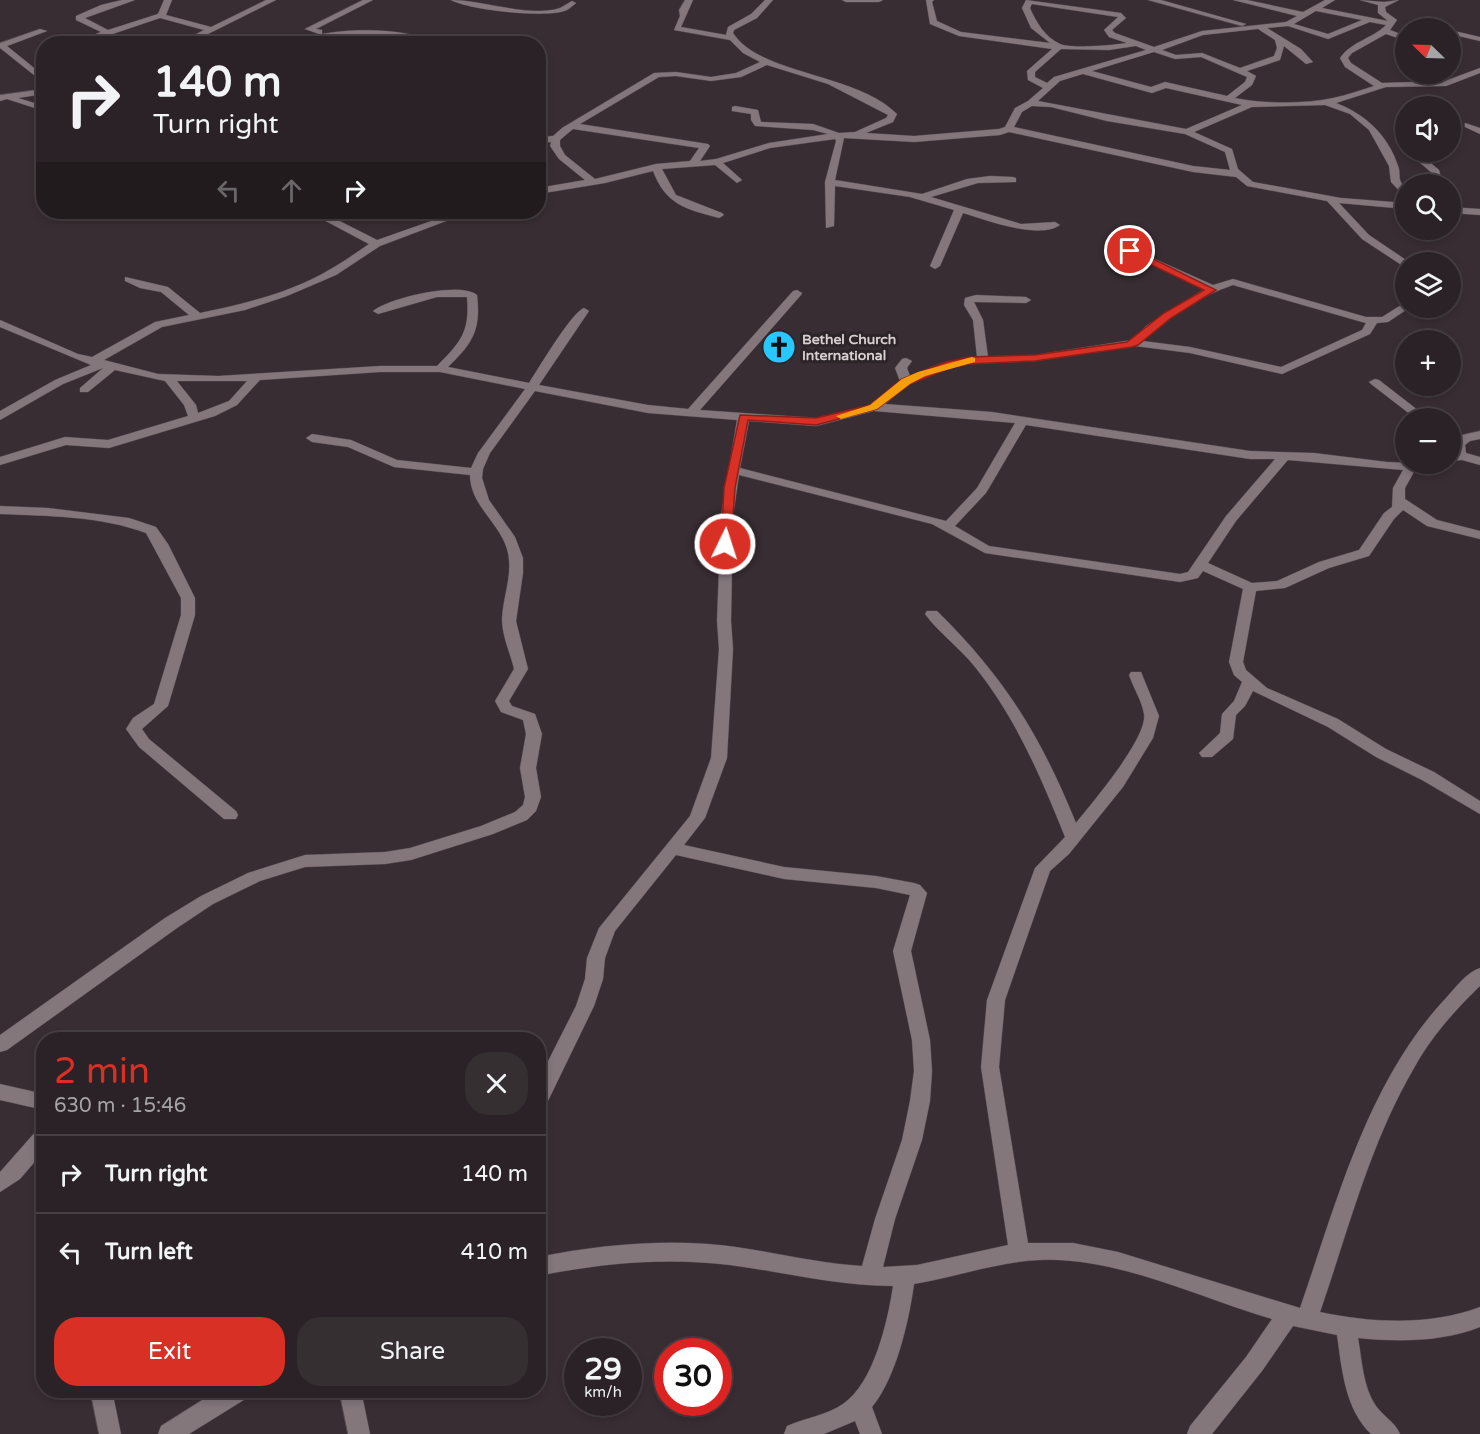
<!DOCTYPE html>
<meta charset="utf-8">
<style>
:root{--surface:#2a2226;--page:#362f32;--text:#f1f3f6;--muted:#a5a4a7;--line:#463f43;--accent:#d93025}
body{margin:0;font-family:"Varela Round",sans-serif;background:var(--page);color:var(--text);height:100vh;display:flex;flex-direction:column;font-size:22px;white-space:nowrap}
*{box-sizing:border-box;margin:0}
p{font-size:20px;color:var(--muted)}
.icon{flex:none;width:33px;height:33px;fill:none;stroke:currentColor;stroke-width:2;stroke-linecap:round;stroke-linejoin:round}
.map{position:relative;flex:1;overflow:hidden}
.drawer{position:absolute;left:36px;top:1032px;width:510px;height:366px;display:flex;flex-direction:column;background:var(--surface);border-radius:24px;box-shadow:0 3px 9px #0003,0 0 0 2px var(--line)}
.drawer>*{flex:none}
.banner{position:absolute;left:36px;top:36px;width:510px;height:183px;border-radius:24px;box-shadow:0 3px 9px #0003,0 0 0 2px var(--line);background:#2a2226;color:var(--text);overflow:hidden}
.needle{width:39px;rotate:293deg}
.tools{position:absolute;left:1395px;top:18px;display:grid;gap:12px}
.tools a{display:grid;place-items:center;width:66px;height:66px;border-radius:50%;background:var(--surface);box-shadow:0 3px 9px #0003,0 0 0 2px var(--line);font-size:30px}
.speed{position:absolute;left:564px;top:1338px;display:flex;gap:12px;font-size:30px;font-weight:700;text-align:center}
.speed>*{display:grid;place-content:center;width:78px;height:78px;border-radius:50%;background:var(--surface);box-shadow:0 3px 9px #0003,0 0 0 2px var(--line);line-height:1}
.speed small{font-size:15px;font-weight:400}
.speed .limit{border:9px solid #d22;background:#fff;color:#111}
.pin{position:absolute;display:grid;place-items:center;width:51px;height:51px;color:#fff;margin:-26px;border:3px solid #fff;border-radius:50%;box-shadow:0 2px 6px #0007}
.me{position:absolute;width:66px;margin:-33px;rotate:4deg;stroke-linejoin:round;filter:drop-shadow(0 0 4px #0008)}
.turn{display:flex;align-items:center;gap:21px;height:126px;padding:0 18px;font-size:27px}
.turn .icon{width:78px;height:78px;stroke-width:2.5}
.turn b{display:block;font-size:42px;line-height:51px}
.lanes{display:flex;align-items:center;height:57px;padding:0 18px;background:#0003;justify-content:center;gap:30px;direction:ltr}
.lanes .off{opacity:.35}
.round{display:grid;place-items:center;flex:none;width:63px;height:63px;border-radius:24px;background:var(--page)}
.overview{display:flex;align-items:center;justify-content:space-between;height:102px;padding:0 18px}
h1{font-size:36px;font-weight:600;line-height:45px;color:var(--accent)}
.button{display:flex;gap:12px;margin-top:auto;padding:12px 18px}
.button a{flex:1;height:69px;border-radius:24px;background:var(--accent);color:#fff;font-size:24px;font-weight:600;line-height:69px;text-align:center}
.button a+a{background:var(--page);color:var(--text)}
ul{padding:0;list-style:none}
li{display:flex;align-items:center;gap:18px;height:78px;padding:0 18px;border-top:2px solid var(--line)}
li div{flex:1}
li b{display:block;font-size:22px}
li em{font-style:normal}
.map>svg:first-child{display:block}
.lines{fill:none;stroke-linecap:round;stroke-linejoin:round}
.minor-casing{stroke:#534a4e;stroke-width:1}
.minor{fill:#83777c;fill-rule:evenodd}
.route{fill:#d93025;stroke:#8d1f18;stroke-width:1.5}
.slow{fill:#f59e0b}
.labels{text-anchor:middle;stroke-width:6;stroke-linejoin:round;paint-order:stroke}
.far-poi-label{font-size:14px;font-weight:bold;fill:#d7d0d3;stroke:#2d2428;text-anchor:start}
</style>
<div class="map">
<svg width="1480" height="1434" viewBox="0 0 1480 1434">
<rect width="100%" height="100%" fill="#382d32"/>
<g class="lines">
<defs>
<path id="minor" d="M122,0H135L85,18L108,30L158,14L164,0H172L166,15L211,27L266,0H276L188,44H177L204,30L160,18L83,44H70L101,32L76,20V16L101,5Z
M363,0H373L316,29L322,30V34C355,28 409,28 439,44L363,35L288,44L319,34L305,29Z
M451,0C483,0 530,18 560,8C564,6 568,3 572,1L576,3C572,6 569,10 564,11C544,18 469,10 451,0Z
M685,0H693L681,27L726,35L728,27L751,14L765,0H773L757,18L734,30L733,33C760,75 856,73 897,114L893,122L866,133L914,136L999,129L1005,127L1015,108L1028,101L1043,88L1028,80L1027,71L1052,49L959,36L930,24L926,0H934L932,2L937,21L961,32L1050,43L1031,28L1022,8L1026,0L1121,13L1126,18L1112,30L1115,33L1154,47L1202,31L1286,22L1297,16L1233,0H1247L1303,12L1325,0H1335L1322,8L1388,21L1378,13V5L1360,0L1384,2L1399,0L1385,7L1386,12L1397,20L1390,30L1406,36V41L1386,34L1352,53L1348,58L1351,63L1382,83L1445,81L1480,68V73L1446,86L1386,87L1336,103C1365,114 1388,135 1398,166C1400,170 1399,175 1400,180C1403,187 1406,189 1406,198L1391,182L1389,166L1369,130L1350,114L1325,105L1252,107L1194,132L1232,149L1238,169L1253,182L1341,198L1406,203V209L1339,203L1369,235L1409,262H1406V268L1362,239L1327,201L1247,186L1236,177L1193,172L1009,132L1000,135L914,142L844,138L835,180L922,194L967,179L990,176L1013,177L1016,178V182L978,183L931,197L1021,224L1055,222L1060,225C1039,240 986,220 963,213L940,266L935,269L930,266L954,210L910,197L835,186L834,226L826,228L825,182L836,141L835,139L770,148L723,163L742,180L737,183L715,165L662,169L676,195L722,213L724,215L719,218C686,209 666,205 653,171L605,183L538,194V188L585,180L559,159L550,146L551,142L538,143V137L553,136L562,128L654,73L676,72L711,77L736,73L760,62L743,53L730,40L674,30L680,16L679,10ZM1032,4L1118,17L1104,30L1109,37L1127,43C1114,45 1070,49 1060,44C1045,37 1036,22 1030,8ZM1316,11L1362,20L1328,34L1294,24ZM1370,22L1386,25C1372,39 1352,41 1340,58L1345,67L1374,86C1361,90 1347,95 1333,98C1306,104 1262,104 1235,98L1252,85L1256,76L1247,71L1280,60L1284,46L1306,64L1313,62L1301,49L1267,28L1288,26L1328,39ZM1258,29L1275,40L1277,48L1274,56L1240,68L1202,53L1176,55L1162,50L1203,35ZM1136,46L1146,50L1054,77L1047,83L1035,77V72L1061,49L1109,50ZM1154,52L1175,59L1201,57L1247,77L1245,82L1227,96L1165,82L1151,87L1092,71ZM767,65L828,84L888,115L886,118L855,132L839,133L813,124L761,122L758,110L735,106L732,107V111L751,114V120L755,126L813,130L828,134L769,143L716,159L700,161L710,146L708,144L580,124L659,77L676,76L711,81L741,77ZM1083,74L1152,93L1166,88L1242,105L1186,129L1038,101L1060,81ZM1032,106L1051,107L1107,121L1185,134L1225,152L1230,170L1193,166L1014,127L1022,112ZM573,129L699,148L690,161L656,164L595,179L565,155L560,146V140Z
M842,0H883L879,2H846Z
M1148,0H1161L1246,24L1242,26Z
M1421,20L1444,26L1445,28H1434L1418,24Z
M40,29L47,31L7,46L44,76V83L0,48V43Z
M1450,30L1480,37V41L1450,34Z
M44,89V94L18,98L44,106V111L7,99L0,101V95Z
M1465,123L1480,128V134L1465,127Z
M1410,152H1418L1439,170L1443,184H1435L1432,173L1411,155Z
M1450,207L1480,209V215L1450,213Z
M457,212H470L380,246L336,275L287,296L245,310L162,327L104,360L158,374L218,376L380,366H437C461,342 470,332 467,297H437L378,314L373,311C389,298 460,281 477,295C481,330 473,343 448,367L529,383C539,368 571,313 584,308L589,311L539,385L648,405L688,409L793,291L797,290L802,293L801,295L700,410L816,418L870,405L900,381L895,368L902,359L906,358L912,361L907,368L910,376L942,363L977,357L973,320L964,305L965,298L976,295L1026,297L1031,300L1026,303L974,302L983,320L988,357L1035,355L1132,340L1146,326L1204,289L1126,253L1125,251L1130,248L1213,285L1233,279L1366,317H1382L1406,302V308H1409L1388,322L1377,323L1370,334L1282,374L1190,353L1135,346L1035,361L969,364L949,368L910,384L885,404L992,412L1250,451L1314,453L1387,462L1437,464L1435,467L1415,470L1405,488V499L1437,520L1480,531V539L1427,526L1403,510L1394,519L1369,556L1329,568L1285,588L1256,591L1243,662L1246,670L1267,688L1338,719L1386,749L1434,772L1480,801V814L1422,780L1376,757L1328,727L1253,691L1245,706L1236,715L1233,739L1212,757H1202L1199,753L1220,733L1222,714L1234,701L1242,682L1234,675L1229,662L1243,589L1203,571L1198,578L1180,582L985,553L932,524L739,475L733,516L731,621L733,649L727,758L705,818L684,845L784,867L876,876L914,883L920,885L927,893L911,951L930,1040L932,1071L930,1101L922,1140L895,1219L883,1267L917,1265L1008,1245L981,1067L987,1000L1035,868L1065,837C1041,777 1016,718 975,667C960,648 939,633 925,614L927,611H937C1005,678 1040,735 1076,823C1091,804 1148,738 1144,714C1142,701 1133,687 1129,675L1131,672H1141L1159,716L1153,738L1123,787L1069,854L1050,871L1005,1000L999,1067L1028,1243H1073L1118,1252L1300,1308C1337,1202 1367,1082 1446,998C1455,988 1467,972 1480,968V986C1455,1010 1431,1037 1414,1068C1370,1143 1348,1231 1320,1312C1371,1323 1430,1326 1480,1307V1327C1442,1342 1399,1342 1358,1338C1362,1360 1363,1387 1376,1406C1384,1417 1395,1422 1400,1434H1371C1345,1409 1342,1370 1337,1335L1293,1326L1262,1371L1212,1434H1187L1190,1426L1246,1357L1272,1319C1200,1298 1116,1256 1039,1260C997,1262 956,1277 914,1284C909,1321 896,1378 872,1407L882,1434H860L855,1421L824,1434H784L787,1426C805,1418 827,1415 843,1404C874,1383 888,1320 893,1286C838,1286 784,1272 730,1265C666,1257 601,1263 538,1276V1257C594,1246 651,1240 708,1244C760,1248 810,1263 862,1266L875,1219L902,1140L910,1101L914,1071L912,1040L893,951L910,895L876,888L784,879L676,855L615,931L605,958L603,979L594,1006L545,1107L538,1109V1081L576,1006L585,979L587,958L599,928L690,816L711,758L719,649L717,621L721,516L737,420L648,413L535,391L490,453L483,469L482,478L489,500L515,537L523,558V573L516,621L528,669L509,701L512,706L535,714L542,734L536,768L541,797L536,811L527,820L493,834L411,860L385,864L305,867L260,881L213,904L177,928L7,1050L0,1052V1035L165,918L201,896L248,873L305,855L385,852L410,848L481,826L515,812L523,805L525,797L520,768L526,734L523,720L501,712L495,701L514,669C510,652 502,636 502,619C503,595 514,573 507,549C499,522 470,505 470,475L394,467L348,447L312,442L306,438L312,434L351,440L397,460L471,468L478,453L525,389L440,372H380L260,380L237,405L215,416L109,448L66,445L0,465V457L65,437L108,440L188,416L184,405L165,381L115,370L88,392H80V388L103,368L63,384L0,420V411L55,380L91,365L0,327V320L78,354L92,357L155,322L189,315L161,292L140,288L125,281V277L168,287L200,313C244,304 290,293 329,270C343,262 356,253 369,244L320,218V214H326L377,240ZM1233,285L1362,322L1366,323L1362,330L1281,367L1190,347L1143,341C1168,316 1201,296 1233,285ZM177,381H247L229,401L198,413L196,405ZM874,411L1015,423L977,488L946,521L740,468L749,421L816,426ZM1026,425L1250,459H1275L1226,516L1188,572L1180,574L989,546L955,526L986,493ZM1288,460L1403,470L1393,488L1392,507L1384,513L1359,550L1319,562L1277,581L1252,583L1208,563L1236,521Z
M1375,379L1379,380L1428,418H1415L1371,384L1369,382Z
M1480,431V439L1470,441L1465,445L1466,453L1480,457V465L1462,460L1450,461L1455,441L1462,435Z
M0,506L48,508L129,518L156,527L168,544L195,598V615L168,706L142,729L149,739L236,811L238,815L236,819H224L139,747L126,729L133,718L154,704L181,615V598L146,533C101,516 48,516 0,514Z
M0,1084L44,1094V1110L0,1100Z
M44,1128V1151L20,1179L0,1192V1172L37,1130Z
M90,1390H112L121,1434H99Z
M218,1390H250L247,1398L189,1434H158L161,1426Z
M339,1390H361L370,1434H348Z"/>
</defs>
<use href="#minor" class="minor-casing"/>
<use href="#minor" class="minor"/>
</g>
<path class="route" d="M1127,249H1133L1216,290L1171,318L1138,345L1132,347L1035,361L969,364L950,368L910,384L877,409L816,425L748,420L735,488L731,544L721,547L724,488L740,415L816,418L870,405L902,379L946,362L969,357L1035,355L1127,342L1164,313L1204,290L1127,253Z"/>
<path class="slow" d="M972,357L975,358V362L925,376L910,384L877,409L841,419L836,416L870,405L902,379L918,372Z"/>
<defs>
<symbol id="church-disc" viewBox="-11 -11 22 22"><circle r="9.5" fill="#27c8ff" stroke="#2d2428"/><path d="M-1.2-6h2.4v3.5h3.3v2.4h-3.3V6h-2.4V-.1h-3.3v-2.4h3.3Z" fill="#111"/></symbol>
</defs>
<g fill-rule="evenodd">
<use href="#church-disc" x="760" y="328" width="38" height="38"/>
</g>
<g class="labels">
<g class="far-poi-label">
<text x="802" y="344">Bethel Church<tspan x="802" dy="16">International</tspan></text>
</g>
</g>
</svg>
<div class="tools">
<a><svg class="needle" viewBox="-14 -14 28 28"><path d="M0-13l5 13h-10z" fill="#e53935"/><path d="M0 13l5-13h-10z" fill="#a5a4a7"/></svg></a>
<a><svg class="icon" aria-label="sound" viewBox="0 0 24 24"><path d="M4 9h4l5-4v14l-5-4H4zM17 9q2 3 0 6"/></svg></a>
<a><svg class="icon" aria-label="search" viewBox="0 0 24 24"><circle cx="10" cy="10" r="6"/><path d="M15 15l6 6"/></svg></a>
<a><svg class="icon" aria-label="layers" viewBox="0 0 24 24"><path d="M12 4l9 5-9 5-9-5zM3 14l9 5 9-5"/></svg></a>
<a>+</a>
<a>−</a>
</div>
<div class="speed"><div>29<small>km/h</small></div><div class="limit">30</div></div>
<div class="pin" style="left:1130px;top:251px;background:#d93025"><svg class="icon" aria-label="arrive" viewBox="0 0 24 24"><path d="M6 21V4h12l-3 4 3 4H6"/></svg></div>
<svg class="me" style="left:725px;top:544px" viewBox="-20 -20 40 40"><circle r="17" fill="#d93025" stroke="#fff" stroke-width="3"/><path d="M0-11L8 9 0 5-8 9z" fill="#fff"/></svg>
<div class="banner">
<div class="turn"><svg class="icon" aria-label="right" viewBox="0 0 24 24"><path d="M7 20v-9h11M14 6l5 5-5 5"/></svg><div><b>140 m</b>Turn right</div></div>
<div class="lanes"><svg class="icon off" aria-label="left" viewBox="0 0 24 24"><path d="M17 20v-9H6M10 6l-5 5 5 5"/></svg><svg class="icon off" aria-label="ahead" viewBox="0 0 24 24"><path d="M12 20V5M6 11l6-6 6 6"/></svg><svg class="icon" aria-label="right" viewBox="0 0 24 24"><path d="M7 20v-9h11M14 6l5 5-5 5"/></svg></div>
</div>
<section class="drawer">
<div class="overview"><div><h1>2 min</h1><p>630 m · 15:46</p></div><a class="round"><svg class="icon" aria-label="close" viewBox="0 0 24 24"><path d="M6 6l12 12M18 6L6 18"/></svg></a></div>
<ul>
<li><svg class="icon" aria-label="right" viewBox="0 0 24 24"><path d="M7 20v-9h11M14 6l5 5-5 5"/></svg><div><b>Turn right</b></div><em>140 m</em></li>
<li><svg class="icon" aria-label="left" viewBox="0 0 24 24"><path d="M17 20v-9H6M10 6l-5 5 5 5"/></svg><div><b>Turn left</b></div><em>410 m</em></li>
</ul>
<div class="button"><a>Exit</a><a>Share</a></div>
</section>
</div>
